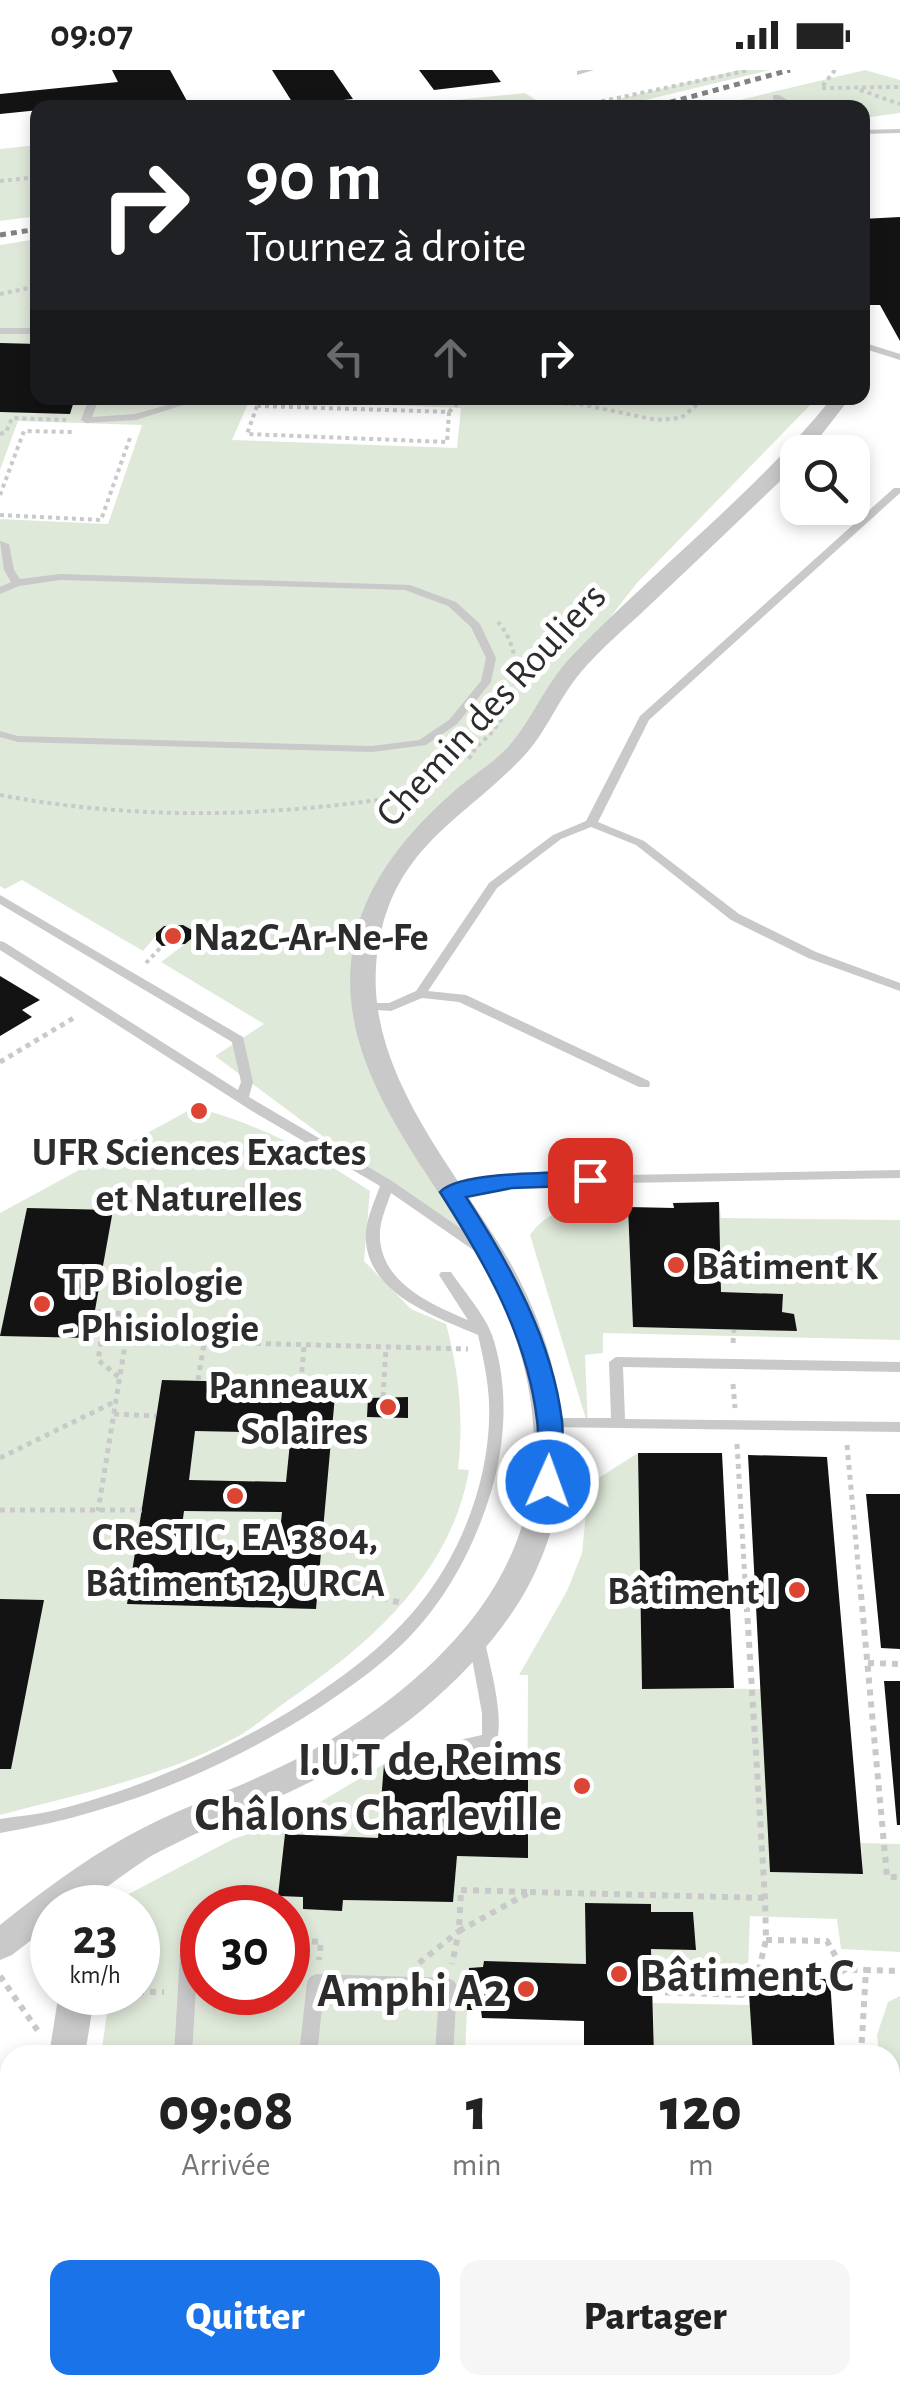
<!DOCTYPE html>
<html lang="fr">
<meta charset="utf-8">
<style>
:root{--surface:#fff;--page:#f6f6f6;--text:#222;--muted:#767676;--accent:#1a73e8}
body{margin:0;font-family:"Alegreya Sans",sans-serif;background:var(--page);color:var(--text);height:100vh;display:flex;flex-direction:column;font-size:38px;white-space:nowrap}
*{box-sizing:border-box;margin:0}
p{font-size:32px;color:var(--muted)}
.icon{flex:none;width:55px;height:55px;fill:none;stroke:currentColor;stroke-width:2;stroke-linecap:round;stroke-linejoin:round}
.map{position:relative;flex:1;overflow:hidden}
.drawer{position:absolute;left:0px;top:1975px;width:900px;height:350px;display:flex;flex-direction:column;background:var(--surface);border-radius:30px 30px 0 0;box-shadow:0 5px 15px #0003}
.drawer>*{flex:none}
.guide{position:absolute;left:30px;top:30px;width:840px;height:305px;border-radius:20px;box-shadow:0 5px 15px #0003;background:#202124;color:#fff;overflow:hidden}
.tools{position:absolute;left:780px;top:365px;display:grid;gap:20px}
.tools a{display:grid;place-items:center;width:90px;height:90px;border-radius:20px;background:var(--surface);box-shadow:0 5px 15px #0003;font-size:50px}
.speed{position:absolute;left:30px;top:1815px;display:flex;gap:20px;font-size:50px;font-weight:700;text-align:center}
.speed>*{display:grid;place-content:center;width:130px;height:130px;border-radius:50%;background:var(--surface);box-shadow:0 5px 15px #0003;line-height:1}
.speed small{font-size:25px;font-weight:400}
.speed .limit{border:15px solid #d22;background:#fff;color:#111}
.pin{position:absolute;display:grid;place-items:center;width:85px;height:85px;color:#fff;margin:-42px;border-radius:20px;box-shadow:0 5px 15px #0006}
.me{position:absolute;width:110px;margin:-55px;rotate:2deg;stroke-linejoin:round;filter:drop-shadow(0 0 8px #0008)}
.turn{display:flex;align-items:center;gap:35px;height:210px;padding:0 50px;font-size:45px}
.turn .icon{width:130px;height:130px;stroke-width:2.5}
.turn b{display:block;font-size:70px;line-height:85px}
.lanes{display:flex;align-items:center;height:95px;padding:0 50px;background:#0003;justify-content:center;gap:50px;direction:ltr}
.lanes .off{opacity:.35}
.eta{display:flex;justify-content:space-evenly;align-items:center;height:170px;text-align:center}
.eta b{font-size:60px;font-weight:800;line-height:70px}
.action{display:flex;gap:20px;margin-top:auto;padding:20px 50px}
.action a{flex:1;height:115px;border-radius:20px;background:var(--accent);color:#fff;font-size:40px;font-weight:800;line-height:115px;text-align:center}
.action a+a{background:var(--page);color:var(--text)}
.status{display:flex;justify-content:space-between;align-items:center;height:70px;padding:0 50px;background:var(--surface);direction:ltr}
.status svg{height:28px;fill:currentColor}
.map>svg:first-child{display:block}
.green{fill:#dfe9d9;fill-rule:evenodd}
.building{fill:#131313;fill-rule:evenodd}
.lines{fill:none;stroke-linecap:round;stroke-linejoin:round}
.path-far2{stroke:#c9c9c9;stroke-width:4;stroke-dasharray:4 4;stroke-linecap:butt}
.path-far1{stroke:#c9c9c9;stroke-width:5;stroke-dasharray:5 5;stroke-linecap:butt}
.path{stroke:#c9c9c9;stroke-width:6;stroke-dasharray:6 6;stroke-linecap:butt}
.lane{fill:#c9c9c9;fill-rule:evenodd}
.street{fill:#c9c9c9;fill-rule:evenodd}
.rail{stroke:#818181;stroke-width:5;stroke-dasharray:6 5;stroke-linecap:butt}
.route{fill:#1a73e8;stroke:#114b97;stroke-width:2.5}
.poi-dot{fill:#dc4434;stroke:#fff;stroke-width:4}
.labels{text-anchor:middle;stroke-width:10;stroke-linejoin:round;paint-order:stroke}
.street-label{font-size:40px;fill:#2c2c2c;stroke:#fff}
.poi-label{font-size:40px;font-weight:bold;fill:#2c2c2c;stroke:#fff;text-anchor:start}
.near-poi-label{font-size:48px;font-weight:bold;fill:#2c2c2c;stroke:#fff;text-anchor:end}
</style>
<div class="status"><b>09:07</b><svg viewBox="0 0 49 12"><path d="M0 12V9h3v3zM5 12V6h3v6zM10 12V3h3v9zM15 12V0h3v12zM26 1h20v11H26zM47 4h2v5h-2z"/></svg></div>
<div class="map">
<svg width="900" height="2325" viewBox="0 0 900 2325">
<rect width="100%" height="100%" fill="#fff"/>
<path class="green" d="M739,0H770L616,37H585Z
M865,0L900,10V43L863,48L862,38H706Z
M525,23L547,37H384Z
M37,75V146L0,151V79Z
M37,169L38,328H817L637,513L554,619L521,676L421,763L365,882L391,1027L493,1187L387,1114L215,986L264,954L161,892L185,874L192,860L183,855L164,856L143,881L22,810L5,819L0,816V449L108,454L142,355L18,351L0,400V175ZM250,329L461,338L457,378L232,370Z
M195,1037C266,1057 309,1081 370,1121L364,1191L411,1239L446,1254C459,1301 464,1350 458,1399L469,1400C451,1504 370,1574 287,1631C269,1644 251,1660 231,1670C165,1706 73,1726 0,1745V1143Z
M719,1132L721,1148L900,1150V1270L603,1263V1283L585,1285L588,1356L530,1165C555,1130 589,1139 628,1137L633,1257L796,1261L794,1244L782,1242L783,1224L721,1222Z
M638,1383L642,1618L761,1619L771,1802L863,1804L861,1773L900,1774V1882L841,1879L837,1849L750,1846L748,1901L741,1915L653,1913L651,1879H696L693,1842H651L650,1834L586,1833V1894L485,1891L483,1897L469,1898L465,1985H101L110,1923L138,1922V1838L121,1837L123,1827L233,1769L288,1751L384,1694L378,1768L286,1764L279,1826L303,1827L304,1839L342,1840L343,1830L453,1832L457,1786L527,1788L528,1605H519L567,1521L582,1483L589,1414ZM202,1838H288V1922H202Z
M900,1926V2120H890V1985H879L877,1965L888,1932Z
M653,1933L750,1935L753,1985H654Z
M890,2259H900V2325H749V2315H890Z"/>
<path class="building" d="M112,0H170L187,31L131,37L128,31L0,44V24L118,12Z
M272,0H333L353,29L294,35Z
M419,0H492L501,12L434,20Z
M900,147V271L880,235H862V149Z
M0,273L38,274V328H75L70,344L0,342Z
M183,855L192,860L191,869L185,874L162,876L156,870V863L164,856Z
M0,906L40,930L22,940L32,947L0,966Z
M719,1132L721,1222L783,1224L782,1242L794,1244L797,1261L633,1257L628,1137L674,1138L673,1133Z
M27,1138L113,1140L90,1268L0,1266Z
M162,1310L336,1314L316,1539L127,1534ZM195,1361L291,1363L286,1412L189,1410ZM184,1441L282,1442L278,1481L179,1479Z
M408,1327V1348L367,1347L368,1328Z
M638,1383H722L734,1618L642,1619Z
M748,1385L827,1387L863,1804L770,1802Z
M866,1424H900V1579L881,1578Z
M0,1529L44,1530L11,1699H0Z
M884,1611H900V1755H897Z
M384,1694L528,1698V1788L457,1786L453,1832L343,1830L342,1841L303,1839V1827L278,1826L285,1764L378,1768Z
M585,1833L651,1834V1842H693L696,1880L651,1879L654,1985H584V1951L482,1948L481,1940H467L469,1898L483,1897L484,1891L586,1894Z
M748,1908L830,1909L835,1985H753Z
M0,2254L10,2264V2315H68L62,2325H0Z
M890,2304L894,2325H809L808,2315H890Z
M184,2315H271L262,2325H180L177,2322Z"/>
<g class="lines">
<path class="path-far2" d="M835,0L821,18L900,17
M860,20L900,34
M570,38L750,0
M738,38L760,31
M0,111L38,107
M0,224L38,216
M257,336L449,342L447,372L247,364Z
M449,342L462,329L580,334L656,350L681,348L705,328
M0,364L6,362L12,348L66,350
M0,425L24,361L72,362
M0,445L101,450L131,365
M469,689C475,676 487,669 495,658C520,627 524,583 498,552
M0,725C144,752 284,747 428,722
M146,893L162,876"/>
<path class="path-far1" d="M0,992L77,946
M96,1242L130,1244L98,1441
M106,1242L98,1290L121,1309
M126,1270L468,1279
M733,1273L734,1260
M198,1310L204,1274
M301,1312L304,1277
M733,1314L735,1338
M383,1327L386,1278
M114,1344L156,1346
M737,1374L746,1527
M847,1375L861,1527
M0,1388L116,1331
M0,1440H142
M320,1510L379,1527"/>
<path class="path" d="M370,1524L404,1534
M746,1524L765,1828L766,1870L759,1899
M861,1524L887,1807H900
M868,1593L900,1594
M461,1820L530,1822L459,1861Z
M530,1822L765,1828
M288,1870L321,1872L319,1890
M766,1870L827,1871L845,1903
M419,1893L459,1861L452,1894
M0,1906L38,1961
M138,1922H164
M653,1922L742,1925L747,1904L759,1899L866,1900
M861,1985L866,1900L900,1901
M890,2137L900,2138"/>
<path class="lane" d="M582,0H594L577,5V1Z
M773,25H779L801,38H790L773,29Z
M900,59V63L862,64V60Z
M0,258H38V264H0Z
M862,272L900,284V290L862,278Z
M89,328H99L92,347L135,344L192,328H205L136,350L86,353L81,350Z
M894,418H900V423L649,650L598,752L644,771L739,844L816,882L900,913V921L808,888L731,850L636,775L591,757L561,769L497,818L428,921L466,925L649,1011L650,1014L649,1017H639L459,932L422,928L391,941L362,939L360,936L362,933H389L416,921L489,813L553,765L586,751L640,646Z
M0,471L9,474L14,500L20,509L60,504L410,515L456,532L480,554L496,588L491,612L457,654L426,675L372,682L18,672L0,667V661L18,666L372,676L419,670L449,650L481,611L486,588L471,557L448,536L405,520L60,510L19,516L0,524V517L11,512L4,500Z
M0,825L243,967L253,1012L249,1027L392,1111L489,1178L491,1181L489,1184H479L391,1123C387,1135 381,1148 380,1161C377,1211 430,1234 468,1250L439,1205L441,1202H451C463,1220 485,1245 492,1265C509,1315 506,1372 491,1422C478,1465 458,1507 430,1543C401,1581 361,1610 322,1636C224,1700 115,1744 0,1763V1749C17,1746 35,1745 52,1741C170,1713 341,1631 418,1536C463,1482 492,1403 489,1332C488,1309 483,1287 478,1265C434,1246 361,1222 366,1160C368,1145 375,1130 380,1116L252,1041L0,880V871L4,872L238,1020L241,1012L232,972L0,834Z
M900,1100V1108L512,1115L451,1126L444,1122L451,1118L512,1107Z
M616,1287L900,1292V1302L623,1297L625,1349L900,1352V1362L545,1357L543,1353L545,1349L550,1348H611L609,1292Z
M476,1561L482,1563L484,1567C490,1598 505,1645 496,1675L461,1683L455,1681L453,1676L455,1671L482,1665V1643L468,1567L470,1563Z
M190,1859L196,1861L199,1866L192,1985H174L181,1866L184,1861Z
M316,1904L448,1908L454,1911L457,1916L453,1985H435L439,1923L324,1920L317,1985H299L307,1912L310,1907Z
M890,2220L900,2221V2239L890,2238Z
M455,2315H480L487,2325H462Z
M563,2315H589L596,2325H570Z
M669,2315H693L699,2324L676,2325Z
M739,2315H759V2325H739Z"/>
<path class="street" d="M832,328H850L808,382H798V394C749,441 700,488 651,534C628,556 602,577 581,602C558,629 546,664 521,689C467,746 404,772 382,858C350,983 445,1084 504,1182C567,1287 587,1412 525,1522C477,1605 388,1676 302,1716C253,1740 201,1759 153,1785C134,1796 86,1834 72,1838C66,1839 59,1838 52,1838V1854L12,1885L0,1890V1855C40,1823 81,1792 126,1767C185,1734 251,1715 311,1681C402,1630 498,1550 525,1445C548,1358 524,1267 481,1190C423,1088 321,984 358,856C374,800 416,754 459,717C475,704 493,693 507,678C532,651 545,614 571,587C656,498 754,424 832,328Z
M59,1922H95L85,1985H49Z
M0,2008L10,2012V2048L0,2045Z
M332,2315H379L384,2325H337Z"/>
<path class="rail" d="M649,38L790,0
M0,165L38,159"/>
</g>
<path class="route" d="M590,1102L597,1105L601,1110L597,1115L512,1118L466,1127C510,1195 552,1269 562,1351C564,1370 561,1392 560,1412L557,1418H539L536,1412C536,1392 540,1370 537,1350C527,1265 485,1193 440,1122C459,1101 559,1103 590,1102Z"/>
<g class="poi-dot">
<circle cx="173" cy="866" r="10"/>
<circle cx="199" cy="1041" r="10"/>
<circle cx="676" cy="1195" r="10"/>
<circle cx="42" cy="1234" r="10"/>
<circle cx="388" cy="1337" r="10"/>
<circle cx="235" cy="1426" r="10"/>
<circle cx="797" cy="1520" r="10"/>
<circle cx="582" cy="1716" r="10"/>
<circle cx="619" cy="1904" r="10"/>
<circle cx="526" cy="1919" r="10"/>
</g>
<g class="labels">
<g class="street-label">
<text transform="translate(490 634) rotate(-47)" y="14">Chemin des Rouliers</text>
</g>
<g class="poi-label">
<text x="193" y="880">Na2C-Ar-Ne-Fe</text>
<text x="199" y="1095" text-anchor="middle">UFR Sciences Exactes<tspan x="199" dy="46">et Naturelles</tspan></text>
<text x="696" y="1209">Bâtiment K</text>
<text x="62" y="1225">TP Biologie<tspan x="62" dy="46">- Phisiologie</tspan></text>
<text x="368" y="1328" text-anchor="end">Panneaux<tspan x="368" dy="46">Solaires</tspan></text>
<text x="235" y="1480" text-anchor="middle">CReSTIC, EA 3804,<tspan x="235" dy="46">Bâtiment 12, URCA</tspan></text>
<text x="777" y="1534" text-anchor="end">Bâtiment I</text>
</g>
<g class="near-poi-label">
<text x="562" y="1705">I.U.T de Reims<tspan x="562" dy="55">Châlons Charleville</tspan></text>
<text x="639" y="1921" text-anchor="start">Bâtiment C</text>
<text x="506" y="1936">Amphi A2</text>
</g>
</g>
</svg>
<div class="tools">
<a><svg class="icon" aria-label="search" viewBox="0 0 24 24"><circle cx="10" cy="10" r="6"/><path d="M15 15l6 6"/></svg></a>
</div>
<div class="speed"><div>23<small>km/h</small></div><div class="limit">30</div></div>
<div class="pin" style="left:590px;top:1110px;background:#d93025"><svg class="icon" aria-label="arrive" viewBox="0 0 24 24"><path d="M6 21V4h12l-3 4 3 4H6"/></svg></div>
<svg class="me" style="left:548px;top:1412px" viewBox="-20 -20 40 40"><circle r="17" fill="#1a73e8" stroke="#fff" stroke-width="3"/><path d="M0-11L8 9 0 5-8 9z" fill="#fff"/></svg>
<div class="guide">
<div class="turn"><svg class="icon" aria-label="right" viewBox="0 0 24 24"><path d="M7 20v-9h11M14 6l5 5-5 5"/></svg><div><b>90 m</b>Tournez à droite</div></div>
<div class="lanes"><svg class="icon off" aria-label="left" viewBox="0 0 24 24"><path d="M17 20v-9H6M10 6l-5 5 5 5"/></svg><svg class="icon off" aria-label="ahead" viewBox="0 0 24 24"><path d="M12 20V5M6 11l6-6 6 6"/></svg><svg class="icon" aria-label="right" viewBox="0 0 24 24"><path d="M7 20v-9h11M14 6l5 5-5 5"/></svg></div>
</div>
<section class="drawer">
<div class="eta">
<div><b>09:08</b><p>Arrivée</p></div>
<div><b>1</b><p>min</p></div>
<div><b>120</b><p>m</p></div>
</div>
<div class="action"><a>Quitter</a><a>Partager</a></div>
</section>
</div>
